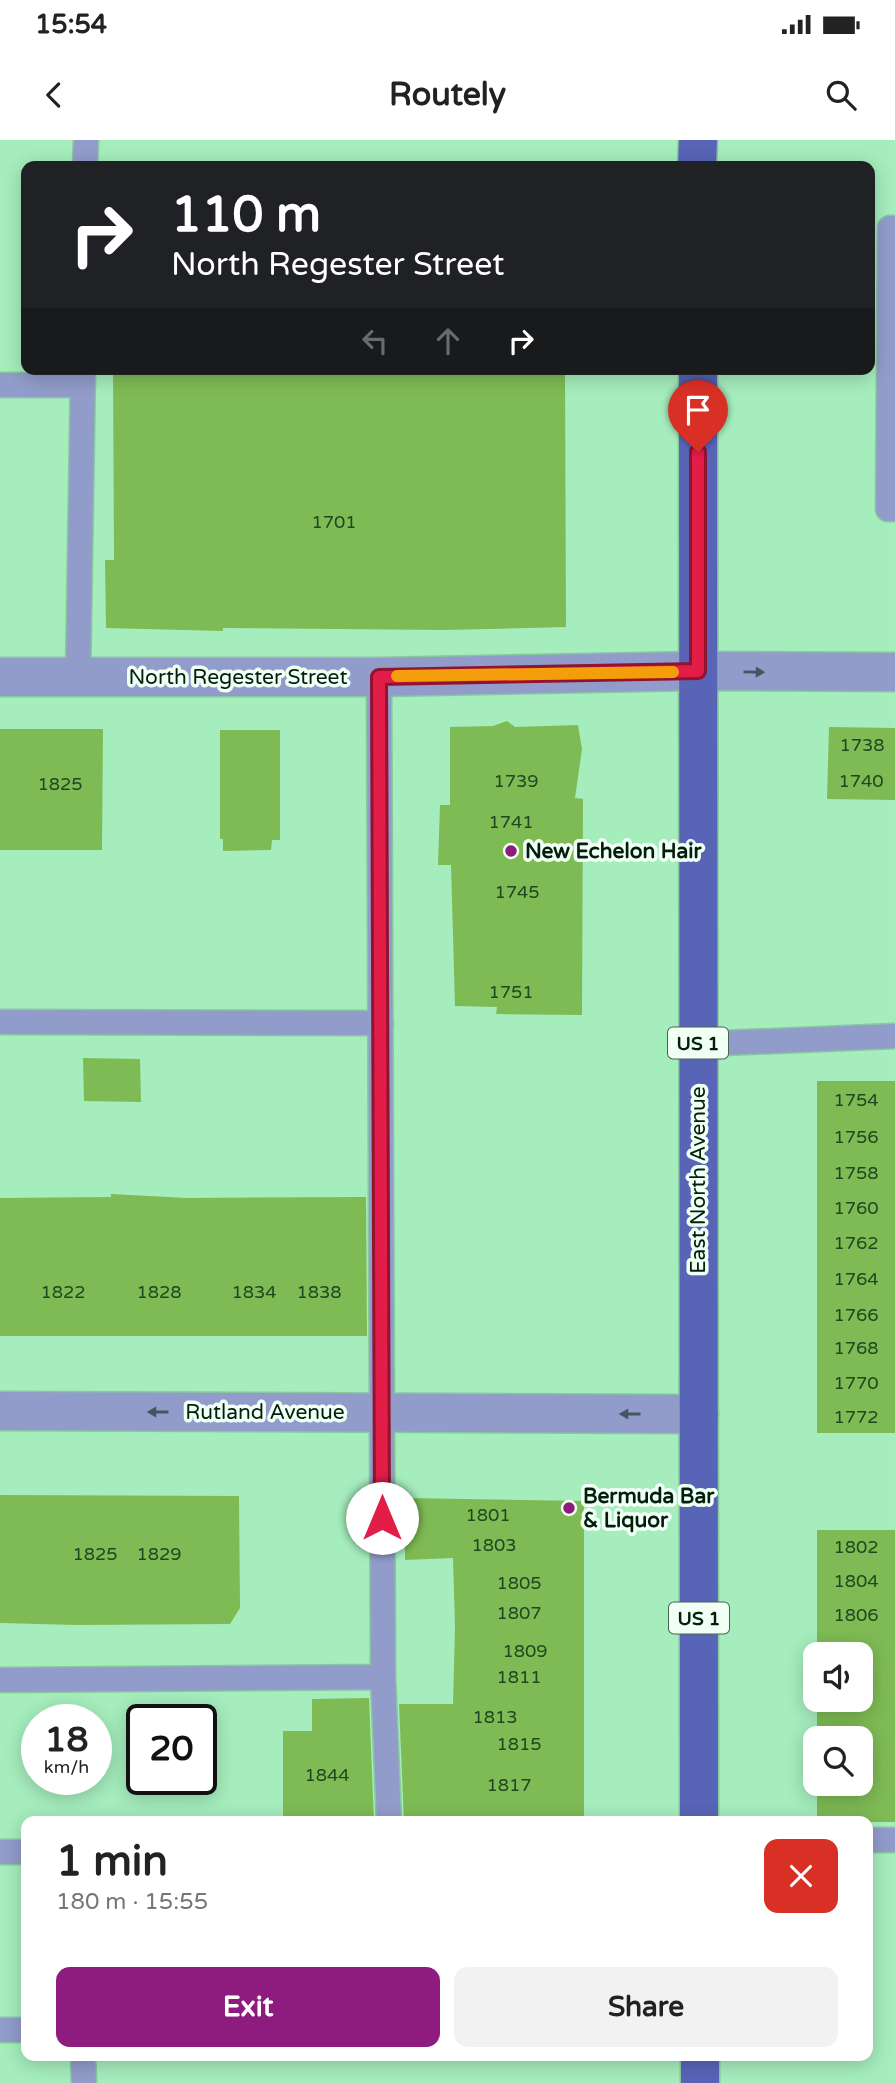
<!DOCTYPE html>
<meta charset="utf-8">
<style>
:root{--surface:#fff;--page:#f2f2f2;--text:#222;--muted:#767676;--accent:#8d1c7e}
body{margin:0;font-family:"Varela Round",sans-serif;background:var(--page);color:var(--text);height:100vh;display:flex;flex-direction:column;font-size:26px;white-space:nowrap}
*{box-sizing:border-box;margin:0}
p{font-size:23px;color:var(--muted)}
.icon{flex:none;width:38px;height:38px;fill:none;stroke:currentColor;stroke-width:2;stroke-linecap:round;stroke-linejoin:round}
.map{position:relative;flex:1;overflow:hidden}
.drawer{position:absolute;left:21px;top:1676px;width:852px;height:245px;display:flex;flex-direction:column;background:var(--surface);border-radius:14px;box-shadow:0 4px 18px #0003}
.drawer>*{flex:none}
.guide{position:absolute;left:21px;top:21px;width:854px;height:214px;border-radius:14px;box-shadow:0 4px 18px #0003;background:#202124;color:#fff;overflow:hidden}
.controls{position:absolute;left:803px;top:1502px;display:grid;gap:14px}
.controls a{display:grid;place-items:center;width:70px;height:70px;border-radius:14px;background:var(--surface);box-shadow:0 4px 18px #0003;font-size:35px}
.speed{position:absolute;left:21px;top:1564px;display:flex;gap:14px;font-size:35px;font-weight:700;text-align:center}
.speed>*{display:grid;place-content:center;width:91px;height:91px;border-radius:50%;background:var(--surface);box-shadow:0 4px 18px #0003;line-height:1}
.speed small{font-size:18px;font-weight:400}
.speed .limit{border:4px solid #111;border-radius:10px;background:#fff;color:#111}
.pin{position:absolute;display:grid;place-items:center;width:60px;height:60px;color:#fff;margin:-72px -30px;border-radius:50% 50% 50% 0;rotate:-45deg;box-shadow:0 0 7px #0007}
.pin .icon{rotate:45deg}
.me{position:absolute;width:77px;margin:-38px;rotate:0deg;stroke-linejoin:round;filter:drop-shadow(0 0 5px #0008)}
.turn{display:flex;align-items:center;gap:24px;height:147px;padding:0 35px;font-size:32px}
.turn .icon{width:91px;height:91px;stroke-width:2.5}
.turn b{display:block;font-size:49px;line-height:60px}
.lanes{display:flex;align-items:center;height:66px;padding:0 35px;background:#0003;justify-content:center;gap:35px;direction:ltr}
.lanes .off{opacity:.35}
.round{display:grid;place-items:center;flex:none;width:74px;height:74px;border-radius:14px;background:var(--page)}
.headline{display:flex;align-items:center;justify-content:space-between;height:119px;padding:0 35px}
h1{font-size:42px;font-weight:700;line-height:52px}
.button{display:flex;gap:14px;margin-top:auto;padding:14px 35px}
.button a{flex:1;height:80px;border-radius:14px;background:var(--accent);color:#fff;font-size:28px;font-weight:700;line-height:80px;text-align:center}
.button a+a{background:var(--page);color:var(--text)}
.status{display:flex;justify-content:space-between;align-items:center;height:49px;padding:0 35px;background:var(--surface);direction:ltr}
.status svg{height:19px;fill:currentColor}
header{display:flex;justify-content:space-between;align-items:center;height:91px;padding:0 35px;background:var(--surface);font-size:32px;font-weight:700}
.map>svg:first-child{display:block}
.building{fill:#7ebb54}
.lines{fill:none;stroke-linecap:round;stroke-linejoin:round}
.lane-casing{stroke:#88c89e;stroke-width:27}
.street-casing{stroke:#88c89e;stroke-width:41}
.primary-casing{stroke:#88c89e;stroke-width:41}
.lane{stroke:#929cca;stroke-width:24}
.street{stroke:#929cca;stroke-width:38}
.primary{stroke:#5865b7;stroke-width:38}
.oneway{fill:#435763}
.route-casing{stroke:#92132f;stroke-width:18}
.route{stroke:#e11d48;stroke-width:12}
.slow{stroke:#f59e0b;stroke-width:12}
.poi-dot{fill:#8d1c7e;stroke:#f1fff5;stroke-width:2.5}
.labels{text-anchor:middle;stroke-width:7;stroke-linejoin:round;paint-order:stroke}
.number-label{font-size:18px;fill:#214620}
.shield{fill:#f1fff5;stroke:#4a6253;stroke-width:2}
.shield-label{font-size:19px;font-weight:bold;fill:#021f0e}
.street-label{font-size:21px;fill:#021f0e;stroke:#f1fff5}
.poi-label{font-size:21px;font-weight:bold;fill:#021f0e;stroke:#f1fff5;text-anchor:start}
</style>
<div class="status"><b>15:54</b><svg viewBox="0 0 49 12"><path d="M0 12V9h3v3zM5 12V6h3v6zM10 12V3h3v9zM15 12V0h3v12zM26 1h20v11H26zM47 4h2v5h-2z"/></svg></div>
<header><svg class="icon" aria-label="back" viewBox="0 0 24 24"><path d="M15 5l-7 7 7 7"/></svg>Routely<svg class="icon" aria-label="search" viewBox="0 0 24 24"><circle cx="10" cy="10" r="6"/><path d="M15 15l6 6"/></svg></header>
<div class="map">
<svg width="895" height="1943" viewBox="0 0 895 1943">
<rect width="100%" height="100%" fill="#a5edbd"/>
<path class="building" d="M113,229H565L566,487L444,490L223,488V491L106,488L105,420H114Z
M507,581L515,587L578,585L582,609L575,658L583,659L582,875L496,874L497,867L455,866L451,725H438L440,665H450V587L493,586Z
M829,587L895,588V660L827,659Z
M0,589H103L102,710H0Z
M220,590H280V700H272L271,710L223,711V699H220Z
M83,918L140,919L141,962L84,961Z
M817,941H895V1293H817Z
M111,1054L186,1058L366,1057L367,1196H0V1058L111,1057Z
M0,1355L239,1356L240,1468L230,1484L77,1485L0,1483Z
M405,1358L584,1361V1682H404L399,1564H453L455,1488L453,1418L405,1420Z
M817,1390H895V1682H817V1643H861V1598H817V1559H861V1514H817Z
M369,1558L374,1682H283V1591H312V1559Z"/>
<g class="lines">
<defs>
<path id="lane" d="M85,26L86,0
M895,88H890L888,369H895
M0,245H83
M379,537L383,1537L389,1682
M78,538L83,229
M0,882L381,883
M698,904L895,896
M0,1540L383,1537
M868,1700H895
M0,1712H26
M0,1890H26
M83,1916L84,1943"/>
<path id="street" d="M0,537H379L698,531L895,532
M0,1271L699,1274"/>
<path id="primary" d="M697,26L698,0
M698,229L699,1682
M700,1916V1943"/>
</defs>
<use href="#lane" class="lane-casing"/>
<use href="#street" class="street-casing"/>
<use href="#primary" class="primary-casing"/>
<use href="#lane" class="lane"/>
<use href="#street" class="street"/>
<use href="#primary" class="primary"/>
</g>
<defs><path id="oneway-solid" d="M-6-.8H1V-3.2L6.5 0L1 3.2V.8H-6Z" transform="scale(1.75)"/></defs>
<g class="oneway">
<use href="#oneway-solid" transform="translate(754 532) rotate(1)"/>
<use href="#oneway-solid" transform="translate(158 1272) rotate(-180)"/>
<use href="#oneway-solid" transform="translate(630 1274) rotate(-180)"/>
</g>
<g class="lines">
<defs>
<path id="route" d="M382,1378L379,537L698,531V312"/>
</defs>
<use href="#route" class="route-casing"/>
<use href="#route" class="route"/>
<path class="slow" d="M397,536L673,532"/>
</g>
<g class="poi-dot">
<circle cx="511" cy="711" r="7"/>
<circle cx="569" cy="1368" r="7"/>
</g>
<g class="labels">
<g class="number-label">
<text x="334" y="388">1701</text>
<text x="862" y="611">1738</text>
<text x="516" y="647">1739</text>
<text x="861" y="647">1740</text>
<text x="60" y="650">1825</text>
<text x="511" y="688">1741</text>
<text x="517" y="758">1745</text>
<text x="511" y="858">1751</text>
<text x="856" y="966">1754</text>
<text x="856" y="1003">1756</text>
<text x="856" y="1039">1758</text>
<text x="856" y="1074">1760</text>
<text x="856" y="1109">1762</text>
<text x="856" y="1145">1764</text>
<text x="63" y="1158">1822</text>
<text x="159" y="1158">1828</text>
<text x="254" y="1158">1834</text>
<text x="319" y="1158">1838</text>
<text x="856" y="1181">1766</text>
<text x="856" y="1214">1768</text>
<text x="856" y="1249">1770</text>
<text x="856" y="1283">1772</text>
<text x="488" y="1381">1801</text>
<text x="494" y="1411">1803</text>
<text x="856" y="1413">1802</text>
<text x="95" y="1420">1825</text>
<text x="159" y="1420">1829</text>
<text x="856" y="1447">1804</text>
<text x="519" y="1449">1805</text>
<text x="519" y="1479">1807</text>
<text x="856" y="1481">1806</text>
<text x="525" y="1517">1809</text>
<text x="519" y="1543">1811</text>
<text x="495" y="1583">1813</text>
<text x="519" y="1610">1815</text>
<text x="327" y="1641">1844</text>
<text x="509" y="1651">1817</text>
</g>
<g class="shield">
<rect x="668" y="887.5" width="60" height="31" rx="5"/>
<rect x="669" y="1462.5" width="60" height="31" rx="5"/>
</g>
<g class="shield-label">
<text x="698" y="910">US 1</text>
<text x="699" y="1485">US 1</text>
</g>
<g class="street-label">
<text x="238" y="544">North Regester Street</text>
<text transform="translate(698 1040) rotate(-90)" y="7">East North Avenue</text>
<text x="265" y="1279">Rutland Avenue</text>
</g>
<g class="poi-label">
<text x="525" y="718">New Echelon Hair</text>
<text x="583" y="1363">Bermuda Bar<tspan x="583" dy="24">&amp; Liquor</tspan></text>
</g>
</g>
</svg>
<div class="controls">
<a><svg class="icon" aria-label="sound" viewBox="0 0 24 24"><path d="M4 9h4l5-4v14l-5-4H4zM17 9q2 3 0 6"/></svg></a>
<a><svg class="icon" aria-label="search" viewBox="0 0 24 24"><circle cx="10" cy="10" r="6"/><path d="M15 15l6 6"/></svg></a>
</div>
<div class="speed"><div>18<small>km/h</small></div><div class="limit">20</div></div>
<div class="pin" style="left:698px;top:312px;background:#d93025"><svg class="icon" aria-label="arrive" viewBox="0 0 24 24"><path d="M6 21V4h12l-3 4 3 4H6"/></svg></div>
<svg class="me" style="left:382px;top:1378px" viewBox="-20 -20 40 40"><circle r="19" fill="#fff"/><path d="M0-13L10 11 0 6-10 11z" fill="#e11d48"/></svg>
<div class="guide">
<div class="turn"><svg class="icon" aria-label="right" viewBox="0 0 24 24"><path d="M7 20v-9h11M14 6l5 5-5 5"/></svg><div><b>110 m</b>North Regester Street</div></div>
<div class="lanes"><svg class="icon off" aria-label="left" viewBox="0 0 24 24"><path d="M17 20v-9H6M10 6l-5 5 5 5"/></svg><svg class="icon off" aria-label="ahead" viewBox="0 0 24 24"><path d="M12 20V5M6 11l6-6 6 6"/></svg><svg class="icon" aria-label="right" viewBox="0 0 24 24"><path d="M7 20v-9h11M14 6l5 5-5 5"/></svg></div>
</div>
<section class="drawer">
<div class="headline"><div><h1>1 min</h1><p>180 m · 15:55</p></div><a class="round" style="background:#d93025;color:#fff"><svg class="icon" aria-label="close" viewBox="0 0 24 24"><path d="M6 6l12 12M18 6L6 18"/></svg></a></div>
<div class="button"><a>Exit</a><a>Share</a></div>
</section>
</div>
